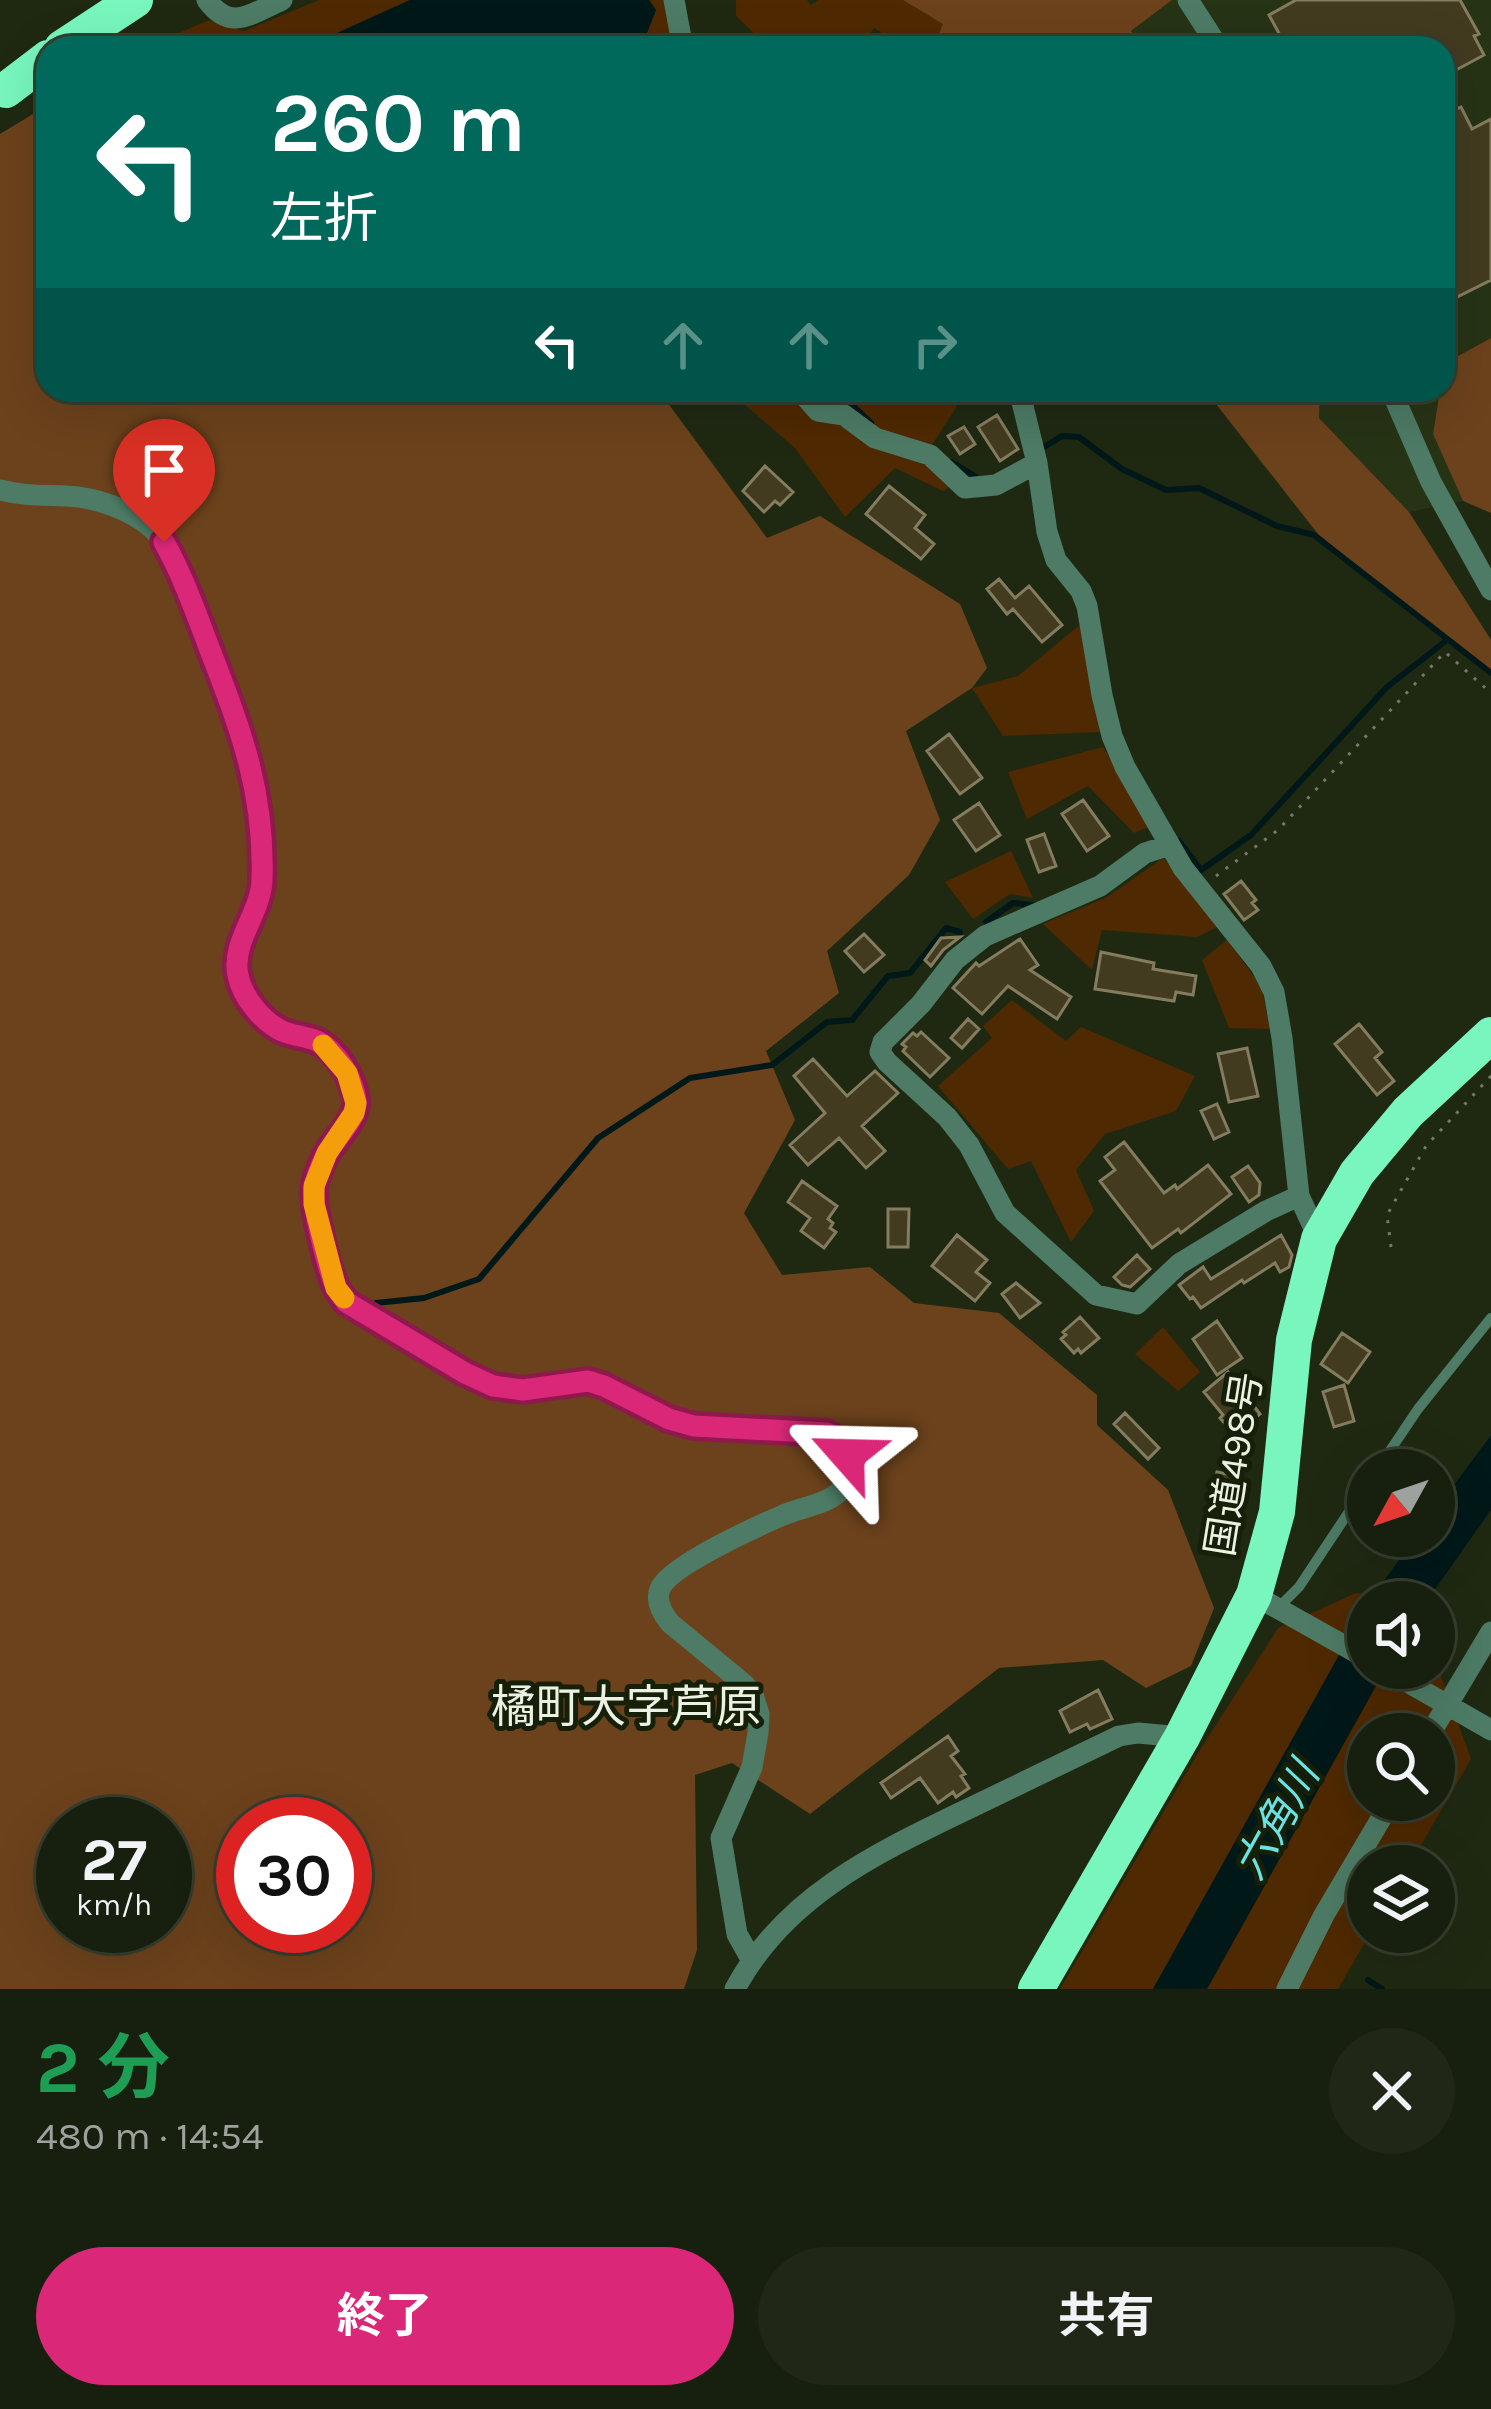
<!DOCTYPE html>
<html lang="ja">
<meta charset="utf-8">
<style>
:root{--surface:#171f0e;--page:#202717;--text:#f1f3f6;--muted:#9ea29e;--line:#363d2e;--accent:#db2777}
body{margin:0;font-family:Karla,"Noto Sans JP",sans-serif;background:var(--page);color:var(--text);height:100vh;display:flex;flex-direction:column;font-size:45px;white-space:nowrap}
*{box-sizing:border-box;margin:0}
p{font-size:39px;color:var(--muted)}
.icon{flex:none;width:66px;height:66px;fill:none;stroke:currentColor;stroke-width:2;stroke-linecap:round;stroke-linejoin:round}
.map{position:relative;height:1989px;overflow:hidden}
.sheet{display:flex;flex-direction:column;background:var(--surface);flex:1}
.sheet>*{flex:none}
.hud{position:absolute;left:36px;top:36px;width:1419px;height:366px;border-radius:36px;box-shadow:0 12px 48px #0002,0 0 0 3px var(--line);background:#00695c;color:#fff;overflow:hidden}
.needle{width:78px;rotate:230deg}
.buttons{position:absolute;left:1347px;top:1449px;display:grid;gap:24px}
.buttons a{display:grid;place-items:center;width:108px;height:108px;border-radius:50%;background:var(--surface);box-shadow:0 12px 48px #0002,0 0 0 3px var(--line);font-size:60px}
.speed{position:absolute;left:36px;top:1797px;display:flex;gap:24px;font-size:60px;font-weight:700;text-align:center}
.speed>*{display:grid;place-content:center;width:156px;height:156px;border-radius:50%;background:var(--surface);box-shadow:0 12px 48px #0002,0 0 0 3px var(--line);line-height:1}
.speed small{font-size:30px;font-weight:400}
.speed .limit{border:18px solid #d22;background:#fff;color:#111}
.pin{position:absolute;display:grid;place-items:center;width:102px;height:102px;color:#fff;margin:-123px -51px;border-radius:50% 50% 50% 0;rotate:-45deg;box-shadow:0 0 12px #0007}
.pin .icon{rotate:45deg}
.me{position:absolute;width:132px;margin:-66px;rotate:295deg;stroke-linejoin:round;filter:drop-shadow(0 0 9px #0008)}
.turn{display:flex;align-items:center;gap:42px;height:252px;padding:0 36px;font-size:54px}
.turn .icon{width:156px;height:156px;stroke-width:2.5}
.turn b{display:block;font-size:84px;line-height:102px}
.lanes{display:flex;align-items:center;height:114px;padding:0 36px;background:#0003;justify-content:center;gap:60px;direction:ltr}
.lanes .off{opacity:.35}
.round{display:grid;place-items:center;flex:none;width:126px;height:126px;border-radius:63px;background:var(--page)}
.overview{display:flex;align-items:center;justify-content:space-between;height:204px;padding:0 36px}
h1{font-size:72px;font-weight:700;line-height:90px;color:#1e9e55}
.primary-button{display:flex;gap:24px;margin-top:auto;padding:24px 36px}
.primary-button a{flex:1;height:138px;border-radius:72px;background:var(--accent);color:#fff;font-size:48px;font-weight:700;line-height:138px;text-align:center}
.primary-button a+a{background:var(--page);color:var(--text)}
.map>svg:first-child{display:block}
.built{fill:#273315}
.green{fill:#4f2901;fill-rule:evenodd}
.forest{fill:#6c421c;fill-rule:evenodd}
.water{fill:#011819}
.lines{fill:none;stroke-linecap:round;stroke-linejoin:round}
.stream{stroke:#011819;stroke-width:6}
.building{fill:#423b20;stroke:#847c5f;stroke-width:3}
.path{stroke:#727b67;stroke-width:3;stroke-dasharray:3 9;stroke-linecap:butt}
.lane{stroke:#4d7b65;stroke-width:10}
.street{stroke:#4d7b65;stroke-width:21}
.highway{stroke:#78f6be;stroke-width:36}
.route-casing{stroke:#8e194d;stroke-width:30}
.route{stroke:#db2777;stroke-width:21}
.slow{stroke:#f59e0b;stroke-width:21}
.labels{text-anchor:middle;stroke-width:10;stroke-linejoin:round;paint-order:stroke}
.street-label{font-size:39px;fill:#ebf2e3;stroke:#161f08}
.water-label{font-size:42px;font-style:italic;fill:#6ae3e5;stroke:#161f08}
.quarter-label{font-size:45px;fill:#ebf2e3;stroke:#161f08}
</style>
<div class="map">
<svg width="1491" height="1989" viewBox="0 0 1491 1989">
<rect width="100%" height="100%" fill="#1f2912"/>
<path class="built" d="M1172,0H1491V338L1445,362L1443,374V48H1142L1130,32Z
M1320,390H1440L1433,434L1463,501L1409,512L1319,418Z"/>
<path class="green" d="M319,0H410L335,34L322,48H144L209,20L244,31Z
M649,0H666L673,48H641L656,10Z
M736,0H807L811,5L818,0H903L944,24L933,48H907L874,28L861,48H769L736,16Z
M728,390H937L957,406L923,459L953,485L943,491L895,468L845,517L795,448Z
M1082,623L1100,732L1003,736L972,688L1018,676Z
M1103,747L1151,826L1134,833L1088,786L1027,819L1008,772Z
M1011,851L1033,898L1010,894L973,919L945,882Z
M1163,858L1221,925L1197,937L1102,930L1092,970L1043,924L1107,897Z
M1227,940L1261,986L1270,1029L1229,1028L1202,960Z
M1012,1000L1066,1041L1081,1027L1195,1076L1176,1111L1105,1134L1076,1170L1094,1211L1071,1242L1031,1161L1008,1169L938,1086L992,1038L983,1026Z
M1163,1327L1200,1372L1178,1391L1135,1354Z
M1356,1593L1373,1595L1153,1989H1060L1198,1753L1278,1628Z
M1434,1657L1471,1759L1409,1866H1368V1932H1371L1338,1989H1207L1386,1668H1434ZM1368,1734H1434V1800H1368Z"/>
<path class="forest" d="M903,0H1172L1131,31L1142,48H933L943,24Z
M48,105V390H666L662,395L767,538L820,516L960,604L987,668L972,688L906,731L940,820L909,875L827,951L839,993L766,1051L795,1120L744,1213L782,1275L870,1267L914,1303L999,1313L1097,1395V1425L1168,1490L1214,1608L1191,1666L1146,1688L1103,1660L999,1668L810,1814L732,1763L695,1775L697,1950L684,1989H0V134ZM63,1824H165V1926H63ZM243,1824H345V1926H243Z
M1491,338V513L1463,501L1433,434L1440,390H1443L1445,363Z
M1205,390H1320L1319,418L1409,512L1491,640V676L1318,534Z"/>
<path class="water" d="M410,0H649L656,10L641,48H322L335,34Z
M1491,1435V1510L1426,1602H1369L1416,1536H1434V1512Z
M1368,1603V1668H1386L1207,1989H1153Z"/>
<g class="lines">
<path class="stream" d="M815,390L830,404
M843,405L853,406L871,423
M1041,449L1062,436L1079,437L1122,469L1166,490L1199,488L1277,526L1314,535L1491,673
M952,462L976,477
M1179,841L1201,870L1251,835L1387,687L1447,640
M986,922L1013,903L1032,905
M376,1303L424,1298L479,1279L598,1138L690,1078L772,1065L827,1022L852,1020L888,976L910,973L946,928L960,932
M1368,1980L1382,1989"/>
</g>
<path class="building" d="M1296,0H1460L1479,34L1474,36L1484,55L1443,77V48H1287L1269,15Z
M1461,107L1472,129L1491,119V280L1443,304V116Z
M997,415L1018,449L1000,461L978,427Z
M964,427L975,444L960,454L948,436Z
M765,466L793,492L780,505L775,501L764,512L743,491Z
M889,486L925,515L915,528L934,544L921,559L866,514Z
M999,579L1015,598L1029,586L1062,625L1042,642L1013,609L1007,614L987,589Z
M949,734L982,778L960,794L927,751Z
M1083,800L1109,836L1087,851L1062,814Z
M979,803L1000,835L976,851L954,820Z
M1044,834L1056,866L1039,872L1027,840Z
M1241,881L1256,900L1252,903L1258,910L1244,920L1224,894Z
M864,934L884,955L864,972L845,951Z
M960,937L943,950L931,966L925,960L941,938Z
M1020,939L1038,965L1030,970L1071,997L1057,1019L1008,986L982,1014L953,988L976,963L979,966Z
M1101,952L1154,963L1153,969L1196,976L1193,995L1176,992L1174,1001L1095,989Z
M968,1019L979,1029L962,1048L951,1038Z
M1359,1024L1382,1052L1375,1058L1394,1081L1377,1095L1335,1044Z
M921,1032L949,1058L930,1077L903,1051L906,1047L902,1044L913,1033L917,1036Z
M1247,1048L1258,1096L1229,1102L1218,1054Z
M813,1059L847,1096L875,1071L898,1093L862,1126L885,1151L866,1168L839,1138L808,1165L790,1145L825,1113L794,1076Z
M1217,1104L1229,1132L1214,1139L1201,1111Z
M1124,1142L1164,1193L1175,1185L1177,1189L1208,1165L1231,1194L1181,1233L1178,1229L1152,1248L1100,1181L1115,1170L1105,1157Z
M1248,1166L1260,1183L1259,1195L1249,1202L1232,1177Z
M802,1181L837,1206L828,1219L833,1223L830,1228L836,1232L824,1248L801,1231L810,1218L788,1202Z
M888,1209H909L908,1247H888Z
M957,1235L987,1260L976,1272L990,1283L975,1301L932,1266Z
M1281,1235L1292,1255L1289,1267L1280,1272L1275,1263L1244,1283L1242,1280L1201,1308L1193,1297L1190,1299L1179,1285L1203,1267L1211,1279Z
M1137,1255L1150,1269L1130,1287L1122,1285L1114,1277Z
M1016,1283L1040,1303L1020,1318L1002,1294Z
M1080,1317L1099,1338L1081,1353L1078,1349L1074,1353L1061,1339L1066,1335L1063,1332Z
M1217,1321L1242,1358L1217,1375L1193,1339Z
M1342,1333L1370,1352L1348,1383L1321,1364Z
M1228,1372L1260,1414L1235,1435L1220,1418L1223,1415L1204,1392Z
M1344,1385L1354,1421L1334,1427L1323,1392Z
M1125,1413L1159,1448L1148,1459L1114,1424Z
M1217,1472L1232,1475L1227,1500L1211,1497Z
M1098,1690L1112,1719L1090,1729L1087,1724L1070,1732L1060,1711Z
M948,1736L958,1751L951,1756L965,1774L961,1776L969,1788L956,1797L953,1792L938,1803L920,1778L891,1798L881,1783Z"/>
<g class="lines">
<path class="path" d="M1216,876L1278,830L1445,652L1491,693
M1391,1247L1387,1215L1426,1146L1491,1076"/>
<path class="lane" d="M1377,1470L1418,1409L1491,1318
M1279,1607L1299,1587L1368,1483"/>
<path class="street" d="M207,0C231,33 252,13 282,0
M674,0L683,48
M1188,0L1219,48
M1019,390L1037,463L1047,532L1056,560L1081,591L1087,606L1102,695L1112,736L1125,767L1183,868L1261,966L1274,992L1282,1038L1299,1196L1319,1239
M1391,390L1431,482L1491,590
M802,393L818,411L844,415L875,438L930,455L965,488L996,485L1037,463
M0,490C22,496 43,495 66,496C95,497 130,509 153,529C164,540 171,555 179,568C214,658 258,749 262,846C263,868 263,889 257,910C249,933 232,952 238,978C244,999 264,1024 285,1032C293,1036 303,1035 311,1038C334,1047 355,1078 356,1103C357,1118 332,1143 325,1158C320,1168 314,1180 314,1192C313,1210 329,1273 337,1289C341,1297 349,1304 355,1310C399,1335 471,1388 521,1390C545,1391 571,1378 594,1383C621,1389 644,1409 670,1419C708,1434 783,1431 827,1433C844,1445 858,1471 841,1490C829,1504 798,1508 781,1516C756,1527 669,1566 660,1589C655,1601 662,1613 670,1623L744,1684L753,1695L759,1714L758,1733L752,1767L721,1838L737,1934L751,1959
M1170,845L1145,853L1100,886L985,936L955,960L921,1004L883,1042L880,1052L887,1062L947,1117L969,1145L1005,1213L1096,1295L1137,1304L1179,1264L1266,1211L1299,1196
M1254,1595L1368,1659
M1383,1668L1491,1730
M1430,1734L1491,1632
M735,1989C785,1895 879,1852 970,1808C1020,1784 1070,1760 1119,1736L1138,1733L1182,1737
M1287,1989L1324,1915L1392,1800"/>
<path class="highway" d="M62,48L135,0
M6,90L48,58
M1036,1989L1182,1737L1254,1595L1277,1512L1294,1340L1319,1239L1357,1173L1408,1112L1491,1035"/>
</g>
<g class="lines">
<defs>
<path id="route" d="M164,542C183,576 196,613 210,650C241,730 265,793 262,880C261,913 231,942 238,975C242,997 262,1021 282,1031C293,1036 306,1036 317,1041C337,1051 353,1078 356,1100C358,1120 334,1139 326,1155C321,1165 315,1179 314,1189C312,1207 328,1270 336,1287C337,1290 345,1300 346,1302L465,1373L493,1386L523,1390L588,1381L604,1386L669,1419L694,1426L827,1433L837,1441L847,1455"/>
</defs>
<use href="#route" class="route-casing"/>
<use href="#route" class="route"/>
<path class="slow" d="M323,1045L347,1073L356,1103L354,1113L327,1153L314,1186V1204L336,1288L344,1298"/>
</g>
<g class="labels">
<g class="street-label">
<text transform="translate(1233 1464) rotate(-81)" y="14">国道498号</text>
</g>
<g class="water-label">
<text transform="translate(1276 1820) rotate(-61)" y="15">六角川</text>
</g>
<g class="quarter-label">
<text x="626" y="1722">橘町大字芦原</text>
</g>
</g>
</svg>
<div class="buttons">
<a><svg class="needle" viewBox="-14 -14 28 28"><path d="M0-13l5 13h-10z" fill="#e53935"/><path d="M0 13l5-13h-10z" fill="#9ea29e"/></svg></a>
<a><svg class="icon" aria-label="sound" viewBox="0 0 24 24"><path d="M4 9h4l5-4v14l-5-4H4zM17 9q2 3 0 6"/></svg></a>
<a><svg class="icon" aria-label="search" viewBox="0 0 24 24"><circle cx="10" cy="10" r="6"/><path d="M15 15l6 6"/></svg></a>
<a><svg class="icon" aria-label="layers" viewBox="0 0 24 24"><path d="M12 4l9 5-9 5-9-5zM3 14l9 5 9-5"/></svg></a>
</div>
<div class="speed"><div>27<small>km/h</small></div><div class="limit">30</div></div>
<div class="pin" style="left:164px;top:542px;background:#d93025"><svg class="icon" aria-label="arrive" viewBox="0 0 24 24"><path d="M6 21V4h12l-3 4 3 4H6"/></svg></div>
<svg class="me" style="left:847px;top:1455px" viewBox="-20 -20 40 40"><path d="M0-17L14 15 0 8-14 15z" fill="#db2777" stroke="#fff" stroke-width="4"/></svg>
<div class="hud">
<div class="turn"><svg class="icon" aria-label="left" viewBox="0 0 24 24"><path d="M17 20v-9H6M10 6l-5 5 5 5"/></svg><div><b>260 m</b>左折</div></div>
<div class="lanes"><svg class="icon" aria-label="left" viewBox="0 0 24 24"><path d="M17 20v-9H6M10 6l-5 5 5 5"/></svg><svg class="icon off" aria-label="ahead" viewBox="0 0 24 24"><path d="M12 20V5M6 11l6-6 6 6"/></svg><svg class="icon off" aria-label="ahead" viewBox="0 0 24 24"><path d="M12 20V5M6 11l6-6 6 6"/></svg><svg class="icon off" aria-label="right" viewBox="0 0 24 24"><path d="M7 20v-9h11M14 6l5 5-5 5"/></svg></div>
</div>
</div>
<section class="sheet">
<div class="overview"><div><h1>2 分</h1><p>480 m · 14:54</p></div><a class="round"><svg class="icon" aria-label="close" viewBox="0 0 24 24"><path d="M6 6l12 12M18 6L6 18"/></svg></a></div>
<div class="primary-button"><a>終了</a><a>共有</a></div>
</section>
